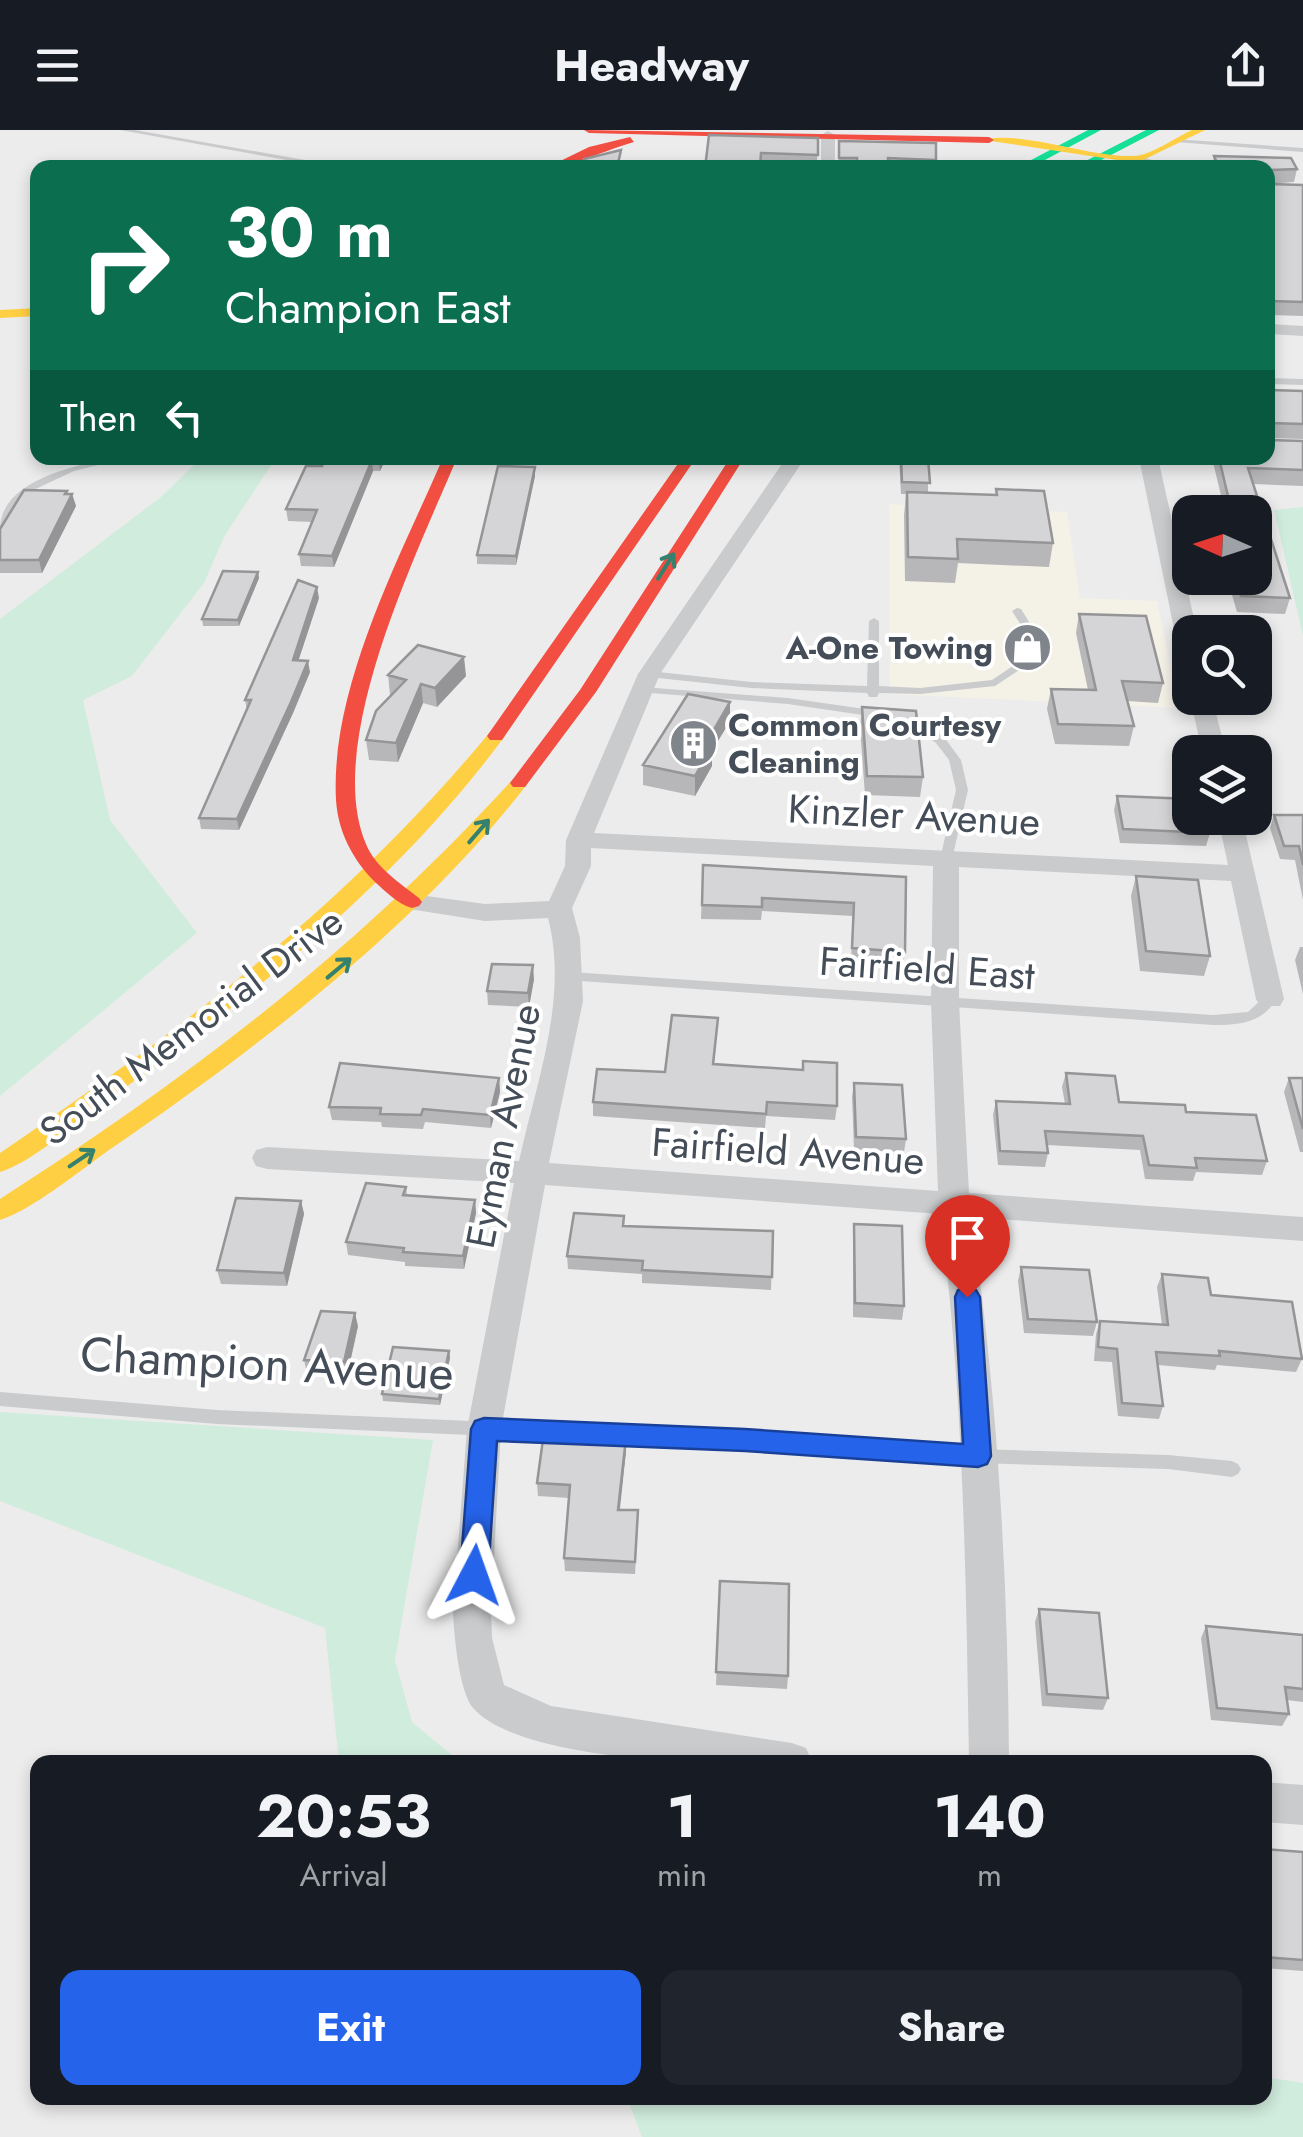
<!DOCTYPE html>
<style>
:root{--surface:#171b24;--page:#20242c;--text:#f1f3f6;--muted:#9ea1a6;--accent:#2563eb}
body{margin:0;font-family:Jost,sans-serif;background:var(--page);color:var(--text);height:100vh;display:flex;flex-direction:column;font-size:38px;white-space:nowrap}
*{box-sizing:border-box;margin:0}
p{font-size:32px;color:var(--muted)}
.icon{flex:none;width:55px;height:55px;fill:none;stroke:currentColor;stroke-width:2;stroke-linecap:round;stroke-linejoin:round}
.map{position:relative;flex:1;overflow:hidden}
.drawer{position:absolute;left:30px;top:1625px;width:1242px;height:350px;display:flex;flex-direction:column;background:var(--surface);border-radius:20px;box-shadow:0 5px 15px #0003}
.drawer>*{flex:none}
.top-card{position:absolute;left:30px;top:30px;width:1245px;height:305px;border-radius:20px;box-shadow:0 5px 15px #0003;background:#0b6e4f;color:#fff;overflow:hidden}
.needle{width:65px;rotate:273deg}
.buttons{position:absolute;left:1172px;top:365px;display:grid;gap:20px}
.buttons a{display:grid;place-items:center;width:100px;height:100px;border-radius:20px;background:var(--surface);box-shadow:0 5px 15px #0003;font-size:50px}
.pin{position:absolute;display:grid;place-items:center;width:85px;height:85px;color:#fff;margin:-102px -42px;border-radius:50% 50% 50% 0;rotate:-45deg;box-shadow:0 0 10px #0007}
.pin .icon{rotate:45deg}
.me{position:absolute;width:110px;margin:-55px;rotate:4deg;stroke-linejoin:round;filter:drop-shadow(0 0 8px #0008)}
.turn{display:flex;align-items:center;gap:35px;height:210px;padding:0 30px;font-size:45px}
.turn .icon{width:130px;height:130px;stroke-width:2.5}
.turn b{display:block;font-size:70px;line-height:85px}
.then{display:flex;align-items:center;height:95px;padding:0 30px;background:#0003;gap:20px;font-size:38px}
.eta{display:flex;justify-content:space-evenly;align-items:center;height:170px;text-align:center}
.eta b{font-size:60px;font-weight:700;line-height:70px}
.button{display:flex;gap:20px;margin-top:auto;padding:20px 30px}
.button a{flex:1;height:115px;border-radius:20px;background:var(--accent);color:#fff;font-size:40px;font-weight:700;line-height:115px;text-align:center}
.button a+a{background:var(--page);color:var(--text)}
header{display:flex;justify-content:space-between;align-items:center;height:130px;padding:0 30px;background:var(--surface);font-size:45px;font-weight:700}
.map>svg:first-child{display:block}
.commercial{fill:#f4f1e7}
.green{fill:#d0ecdd}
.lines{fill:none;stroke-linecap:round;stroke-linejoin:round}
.lane{fill:#c9cbcd;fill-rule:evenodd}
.street{fill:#c9cbcd;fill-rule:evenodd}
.fast{fill:#16e098;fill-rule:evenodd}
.slow{fill:#ffcf43;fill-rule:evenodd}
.jam{fill:#f24e42;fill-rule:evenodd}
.wall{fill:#b7b6b9}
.shaded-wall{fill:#959496}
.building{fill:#d5d4d7;stroke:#959496;stroke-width:2.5}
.oneway{stroke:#35816e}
.route{fill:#2563eb;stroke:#184099;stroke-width:2.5}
.labels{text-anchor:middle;stroke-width:8;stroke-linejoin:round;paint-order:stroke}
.far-poi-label{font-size:32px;font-weight:bold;fill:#454e58;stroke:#fff;text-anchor:end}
.street-label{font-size:40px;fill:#454e58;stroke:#fff}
.near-street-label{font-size:48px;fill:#454e58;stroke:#fff}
</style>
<header><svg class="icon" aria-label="menu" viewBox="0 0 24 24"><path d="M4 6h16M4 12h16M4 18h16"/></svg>Headway<svg class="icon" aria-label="share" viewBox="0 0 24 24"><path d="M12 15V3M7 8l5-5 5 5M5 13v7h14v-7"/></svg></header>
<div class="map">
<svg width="1303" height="2007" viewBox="0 0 1303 2007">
<rect width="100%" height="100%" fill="#edecec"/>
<path class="commercial" d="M889,374L1067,382L1080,468L1157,471L1179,578L890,564Z"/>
<path class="green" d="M201,328H276L225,405L204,453L132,546L83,570L110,690L197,803L0,966V489L161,367Z
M1303,377V506L1274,380Z
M0,1282L433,1310L395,1530L412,1592L460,1632H339L325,1498L0,1371Z
M1265,1947L1303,1953V2007H642L627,1968H1265Z"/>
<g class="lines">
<path class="lane" d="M120,0H135L350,38H331Z
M1174,9L1303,18V22L1176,12Z
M1268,248L1303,249V255L1268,254Z
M110,328H126L74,341L27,363L4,398L0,399C0,351 74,336 110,328Z
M1017,478L1021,479L1036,503L1034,530L995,556L920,564L879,563L877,567H869L867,563L751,558L649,547L643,544L649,541L751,552L867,556L869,491L874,488L879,491V556L920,558L992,550L1023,529L1026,503L1012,481Z
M642,557L788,568L900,584L923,593L944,607L961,630L968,660L952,729L946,733L940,729L956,660L949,630L936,613L915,597L897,590L788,574L638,562L636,560Z
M571,842L1213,885L1248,882L1265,866L1270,864L1277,869C1261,893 1241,895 1213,895L566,850L564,847Z
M0,1262L217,1280L745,1303L977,1319L1168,1325L1232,1331L1238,1334L1241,1339L1238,1344L1232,1347L1168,1339L977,1333L745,1317L217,1294L0,1276Z"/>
<path class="street" d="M828,1L835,5V38H821V5Z
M1137,26L1171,35L1173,38L1132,33V27Z
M1268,194L1303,196V206L1268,204Z
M786,328H805L660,544L594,703L1228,735L1218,688H1242L1284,869L1280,876H1260L1256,869L1231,751L959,737V872L969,1063L1303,1087V1111L971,1087C998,1266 1008,1451 1009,1632H969C966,1449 964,1266 940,1084L545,1055L501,1299L491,1482L492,1508L504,1555L551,1576L792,1613L806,1618L812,1632C740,1637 524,1634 474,1579C459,1564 454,1504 453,1482L467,1299L514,1053L267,1039L256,1036L252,1028L256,1020L267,1017L519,1031C536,953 569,868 548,788L485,791L403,778L399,772L412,764L485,774L549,771L565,736L566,710L638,544ZM591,718L933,736L931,872L938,1061L549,1033L583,871L580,808L572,778L591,736Z
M1139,328H1158L1197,502H1190V530L1179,523Z
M1190,567L1212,568L1226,622H1202Z
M1265,1652L1303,1655V1695L1265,1692Z"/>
<path class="fast" d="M1088,0H1101L1030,38H1016Z
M1146,0H1159L1086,38H1072Z"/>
<path class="slow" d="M1192,0H1205L1137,33L984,10C1022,0 1091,28 1134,26C1151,25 1175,8 1192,0Z
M38,178V186L0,188V180Z
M496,601L505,606C396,754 249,869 101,975C74,994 31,1033 0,1042V1023C186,896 345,777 490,602Z
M519,648L528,653C421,793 254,921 109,1020C81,1040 32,1080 0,1090V1069C192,946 358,819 513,649Z"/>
<path class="jam" d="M584,0L989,7L994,10L989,13L589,3Z
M630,7L634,12C608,19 569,38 546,38L589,17Z
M443,328H457C417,423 323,614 366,714C375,737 400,753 419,768L422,772L419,776L412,778C398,774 386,762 375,752C353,730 338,702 336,670C330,558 399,429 443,328Z
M682,328H696L502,610H490L487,606Z
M730,328H744L596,562L525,657H513L510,653L580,560Z"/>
</g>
<path class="wall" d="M818,8L817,32L761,30L705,38Z
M839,11L936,13V35L888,33V38H857V33H839Z
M1214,26L1297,39L1294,52L1268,54L1303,55V186L1268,185V38H1212Z
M1268,260L1303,261V309L1269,308V310L1303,311V356L1253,354L1290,468L1285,484L1237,482L1227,448H1255V382H1225L1212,328H1268Z
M386,328L380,341H373L334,437L301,436L299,424L312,392L288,391L286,379L322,336Z
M899,328H928V362L996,365V359L1053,413L1049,437L958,433L955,453L905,451L904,385L906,364H901Z
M535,337V346L516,435L477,434V425Z
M67,364H72L76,376L42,443H0V399Z
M258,442L259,448L239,496H203L202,489Z
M319,468L298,531L310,542L293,583L239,700L201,699L199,688L247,580L245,570Z
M1079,484L1163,553L1158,573L1127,571L1134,596L1129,616L1055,614L1047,579L1051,559L1088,560L1076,503Z
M388,545L466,546L437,577L423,573L398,632L369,630L366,610L392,565H390Z
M730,572V591L712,621V636L695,666L643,655V635Z
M862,577L923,647L920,667L865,665L860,597Z
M1117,666L1210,703L1206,716L1120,713L1114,680Z
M1274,685H1303V770L1295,730L1280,729L1270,698Z
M703,735L906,747L905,822L903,835L851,832L853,786L762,781L761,790L701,789Z
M1136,746L1210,826L1204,846L1140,841L1131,766Z
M1300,817H1303V864L1295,830Z
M534,849L529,877L488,875L487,861Z
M717,902L714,934L837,976L835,990L766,986L765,998L593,986V972L665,942Z
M1066,943L1119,972L1186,982L1267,1031L1262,1045L1196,1042L1193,1051L1145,1049L1140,1020L1047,1015L1048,1023L1045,1037L998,1035L993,985L996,971L1065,974L1062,957Z
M499,948L500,962L491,998L425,992L423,999L382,997L381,992L332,990L329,977Z
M1289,948H1303V1022H1300L1284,962Z
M854,953L906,1009L904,1022L854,1020L852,967Z
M406,1057L407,1065L475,1070L476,1083L464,1139L405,1136V1132L348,1125L346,1112Z
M301,1071L304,1084L287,1156L221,1154L217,1140Z
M624,1086V1096L773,1101L771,1160L642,1153V1144L568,1139L567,1126Z
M854,1094L904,1176L902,1190L853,1187V1108Z
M1021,1137L1097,1192L1093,1206L1024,1203L1018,1151Z
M1162,1144L1211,1165L1302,1229L1296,1242L1217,1235L1215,1240L1158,1235L1163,1276L1159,1289L1118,1286L1112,1232L1094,1231L1096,1204L1100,1191L1162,1195L1157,1157Z
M358,1196L347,1246L307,1243L304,1230Z
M449,1221L450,1228L440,1275L383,1271L382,1264Z
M626,1321L620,1380L638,1393L635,1444L565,1441L564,1428L569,1368L538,1366L537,1353Z
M720,1451L788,1546L787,1559L716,1555Z
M1039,1479L1108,1568L1103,1580L1042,1576L1035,1492Z
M1206,1496L1303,1505V1572L1287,1570L1289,1584L1282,1596L1211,1590L1201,1508Z
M1265,1719L1303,1722V1841L1265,1838Z"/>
<path class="shaded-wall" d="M380,328H386L380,341L379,330Z
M372,330L373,341L334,437L332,426Z
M535,337V346L516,435V426Z
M67,361L69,370L72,364L76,376L42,443L39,430Z
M258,442L259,448L239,496L238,490Z
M317,457L319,468L295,541L293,530Z
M464,527L466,546L437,577L435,558Z
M308,531L310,542L293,583L239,700L237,689Z
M421,554L423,573L398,632L396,613Z
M730,572V591L712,621V636L695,666V646L705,615Z
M533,835L534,849L529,877L528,863Z
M499,948L500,962L491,998L490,985Z
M475,1070L476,1083L464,1139L463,1126Z
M301,1071L304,1084L287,1156L284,1143Z
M355,1183L358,1196L347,1246L344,1232Z
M449,1221L450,1228L440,1275L439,1269Z
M626,1308V1321L618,1392V1380Z"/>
<path class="building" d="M709,5L818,8V25L761,23L760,38H705Z
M839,11L936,13V30L888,28V38L857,37V28H839Z
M621,20L617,38H582L584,29Z
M1214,26L1291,28L1297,39L1268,40V54L1303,55V172L1268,171V38H1219Z
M1268,260L1303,261V294L1269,293V310L1303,311V340L1248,338L1290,468L1241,466L1236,448H1255V382H1229L1227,375H1230L1219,328H1268Z
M326,328H380L379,330H372L332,426L299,424L317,380L286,379L306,336H322Z
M901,328H928L930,353L902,352Z
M498,336L535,337L516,426L477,425Z
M996,359L1044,361L1053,413L957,409L958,429L908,427L907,362L997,365Z
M24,360L67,361L65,364H72L39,430H0V399Z
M223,441L258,442L238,490L202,489Z
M298,450L317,457L293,530L308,531L291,572L237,689L199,688L251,570H245Z
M1079,484L1146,486L1163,553L1122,551L1134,596L1058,594L1051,559L1096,560Z
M418,515L464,527L435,558L421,554L396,613L366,610L376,581L406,550L388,545Z
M688,564L730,572L705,615L712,616L695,646L643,635Z
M862,577L916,581L923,647L867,646Z
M1117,666L1190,669V688H1206L1210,703L1123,699Z
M1274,685H1303V735L1299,716H1284Z
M703,735L906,747L905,822L852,818L854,773L762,768V777L702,775Z
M1136,746L1198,750L1210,826L1146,821Z
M492,834L533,835L528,863L487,861Z
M672,885L718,888L713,934L803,940V931L837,933V976L767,972L766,984L593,972L597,939L665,942Z
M340,933L499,948L490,985L423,979L421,985L380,984L381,978L329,977Z
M1066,943L1115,946L1119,972L1185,975L1186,982L1256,985L1267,1031L1195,1028L1197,1038L1149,1035L1143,1006L1045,1001L1048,1023L1000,1021L996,971L1070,974Z
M1289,948H1303V999Z
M854,953L902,955L906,1009L856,1007Z
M366,1053L406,1057L403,1065L475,1070L463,1126L403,1122L404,1118L346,1112Z
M236,1068L301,1071L284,1143L217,1140Z
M574,1083L624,1086L623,1096L773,1101L772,1147L642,1140L643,1131L567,1126Z
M854,1094L902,1096L904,1176L855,1173Z
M1021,1137L1089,1140L1097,1192L1028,1189Z
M1162,1144L1208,1148L1211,1165L1292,1172L1302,1229L1219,1221L1220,1226L1156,1222L1163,1276L1122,1273L1117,1219L1098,1217L1100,1191L1168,1195Z
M321,1181L355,1183L344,1232L304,1230Z
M393,1217L449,1221L439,1269L382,1264Z
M544,1302L626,1308L618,1380H638L635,1432L564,1428L570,1355L537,1353Z
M720,1451L789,1454L788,1546L716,1542Z
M1039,1479L1099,1483L1108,1568L1047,1564Z
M1206,1496L1303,1505V1559L1285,1557L1289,1584L1217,1578Z
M1265,1719L1303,1722V1830L1265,1827Z"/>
<defs><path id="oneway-shaft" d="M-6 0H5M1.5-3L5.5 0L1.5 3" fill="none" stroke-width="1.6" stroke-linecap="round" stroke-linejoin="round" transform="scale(2.5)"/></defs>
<g class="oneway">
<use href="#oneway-shaft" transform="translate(666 436) rotate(-58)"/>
<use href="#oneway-shaft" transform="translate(479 701) rotate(-49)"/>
<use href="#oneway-shaft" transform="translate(339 838) rotate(-40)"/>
<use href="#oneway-shaft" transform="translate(82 1028) rotate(-34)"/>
</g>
<path class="route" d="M967,1157L976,1160L980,1167L991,1326L987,1334L978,1337L745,1321L497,1311L488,1445L484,1454L474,1458L464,1454L460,1445L471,1299L475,1291L484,1288L745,1299L963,1314L955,1167L958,1160Z"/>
<defs>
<symbol id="shop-disc" viewBox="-11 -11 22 22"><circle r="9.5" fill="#80858c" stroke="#fff"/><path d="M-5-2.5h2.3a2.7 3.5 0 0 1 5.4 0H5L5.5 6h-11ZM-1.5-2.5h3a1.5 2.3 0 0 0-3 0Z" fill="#fff"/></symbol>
<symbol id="building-disc" viewBox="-11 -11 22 22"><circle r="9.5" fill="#80858c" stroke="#fff"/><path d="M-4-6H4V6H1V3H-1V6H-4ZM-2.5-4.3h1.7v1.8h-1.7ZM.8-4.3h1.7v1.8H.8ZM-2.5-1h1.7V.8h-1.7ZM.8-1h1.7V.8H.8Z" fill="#fff"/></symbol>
</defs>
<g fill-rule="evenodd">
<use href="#shop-disc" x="1000" y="490" width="55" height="55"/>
<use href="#building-disc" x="666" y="586" width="55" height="55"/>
</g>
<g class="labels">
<g class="far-poi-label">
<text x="993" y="529">A-One Towing</text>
<text x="728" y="606" text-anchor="start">Common Courtesy<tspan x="728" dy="37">Cleaning</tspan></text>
</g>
<g class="street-label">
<text transform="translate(914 685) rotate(3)" y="14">Kinzler Avenue</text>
<text transform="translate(927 838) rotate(4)" y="14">Fairfield East</text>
<text transform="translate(191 896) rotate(-37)" y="14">South Memorial Drive</text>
<text transform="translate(503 996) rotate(-79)" y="14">Eyman Avenue</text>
<text transform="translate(788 1021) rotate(4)" y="14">Fairfield Avenue</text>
</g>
<g class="near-street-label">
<text transform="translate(267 1233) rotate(3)" y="17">Champion Avenue</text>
</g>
</g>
</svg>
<div class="buttons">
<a><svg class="needle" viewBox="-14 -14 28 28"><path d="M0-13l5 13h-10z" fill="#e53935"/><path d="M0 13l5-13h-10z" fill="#9ea1a6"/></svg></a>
<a><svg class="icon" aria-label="search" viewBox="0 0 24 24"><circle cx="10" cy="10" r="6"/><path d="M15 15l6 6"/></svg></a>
<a><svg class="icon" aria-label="layers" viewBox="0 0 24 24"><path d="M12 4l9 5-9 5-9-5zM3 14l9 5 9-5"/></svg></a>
</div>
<div class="pin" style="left:967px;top:1167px;background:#d93025"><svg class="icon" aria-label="arrive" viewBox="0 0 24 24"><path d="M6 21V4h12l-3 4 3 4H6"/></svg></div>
<svg class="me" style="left:474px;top:1445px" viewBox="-20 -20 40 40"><path d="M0-17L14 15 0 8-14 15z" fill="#2563eb" stroke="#fff" stroke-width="4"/></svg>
<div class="top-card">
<div class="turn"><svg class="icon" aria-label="right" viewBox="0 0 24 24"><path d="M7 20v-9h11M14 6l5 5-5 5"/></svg><div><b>30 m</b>Champion East</div></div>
<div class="then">Then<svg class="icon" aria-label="left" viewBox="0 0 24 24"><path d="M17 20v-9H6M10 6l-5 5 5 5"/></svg></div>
</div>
<section class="drawer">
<div class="eta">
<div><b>20:53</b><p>Arrival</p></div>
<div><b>1</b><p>min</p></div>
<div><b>140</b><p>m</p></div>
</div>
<div class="button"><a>Exit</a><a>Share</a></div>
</section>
</div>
